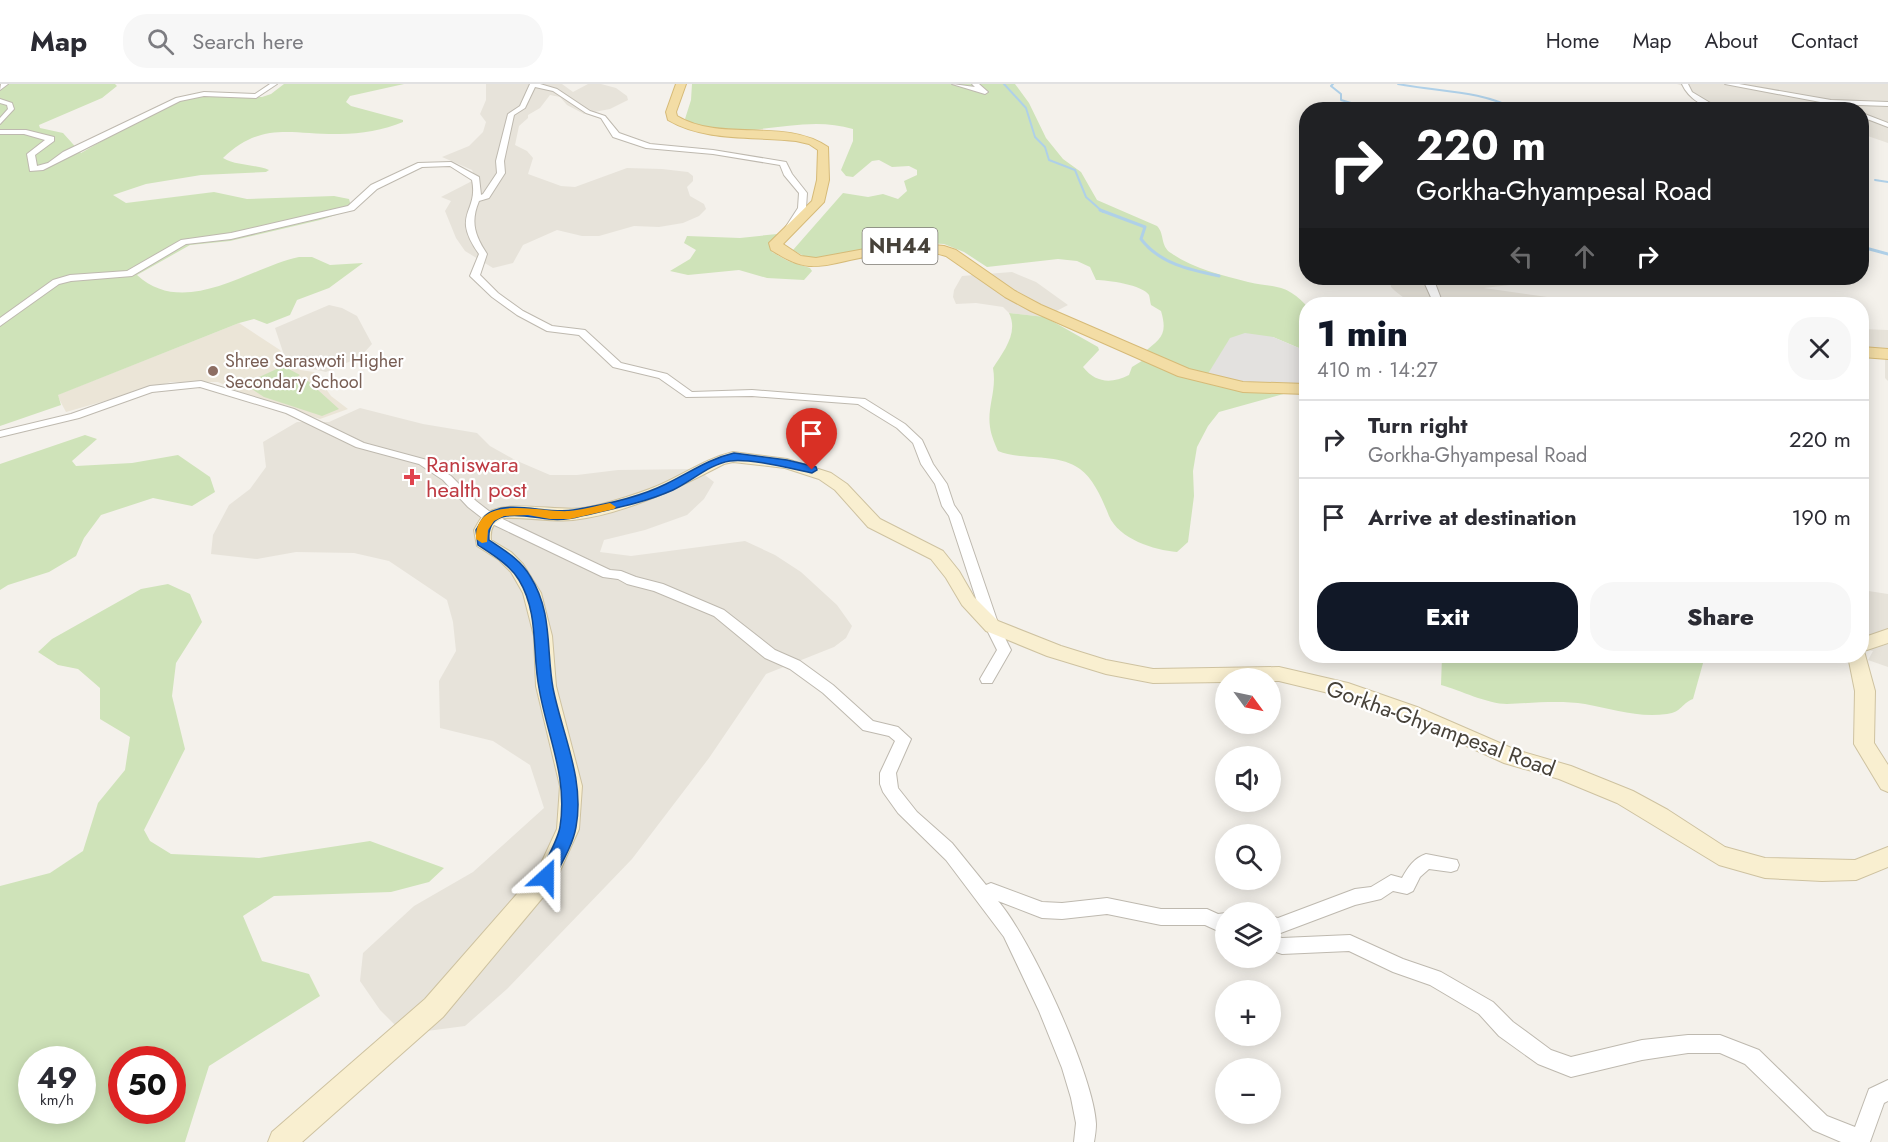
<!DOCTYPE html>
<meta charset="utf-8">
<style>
:root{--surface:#fff;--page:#f7f7f7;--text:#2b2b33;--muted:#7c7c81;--line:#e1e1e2;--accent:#111827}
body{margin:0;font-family:Jost,sans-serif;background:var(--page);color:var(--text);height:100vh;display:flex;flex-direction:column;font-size:22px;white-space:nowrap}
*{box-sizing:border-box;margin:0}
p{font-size:20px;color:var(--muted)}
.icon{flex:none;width:33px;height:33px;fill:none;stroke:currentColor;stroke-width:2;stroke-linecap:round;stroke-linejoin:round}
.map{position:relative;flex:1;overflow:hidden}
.details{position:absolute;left:1299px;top:213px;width:570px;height:366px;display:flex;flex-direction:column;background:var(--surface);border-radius:24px;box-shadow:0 3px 15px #0003}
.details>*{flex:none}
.top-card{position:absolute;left:1299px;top:18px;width:570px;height:183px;border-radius:24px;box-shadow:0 3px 15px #0003;background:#202124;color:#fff;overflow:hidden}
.needle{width:39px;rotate:123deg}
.fabs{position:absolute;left:1215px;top:584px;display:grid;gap:12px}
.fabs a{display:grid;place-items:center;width:66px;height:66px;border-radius:50%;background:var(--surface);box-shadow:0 3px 15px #0003;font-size:30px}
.speed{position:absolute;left:18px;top:962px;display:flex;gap:12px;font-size:30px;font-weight:700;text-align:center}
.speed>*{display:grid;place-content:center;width:78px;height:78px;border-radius:50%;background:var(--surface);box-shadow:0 3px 15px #0003;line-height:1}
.speed small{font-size:15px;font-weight:400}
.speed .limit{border:9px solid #d22;background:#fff;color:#111}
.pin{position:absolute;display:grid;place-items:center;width:51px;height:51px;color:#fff;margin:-62px -26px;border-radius:50% 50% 50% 0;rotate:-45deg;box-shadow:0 0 6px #0007}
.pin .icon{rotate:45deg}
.me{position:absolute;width:66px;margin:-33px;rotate:24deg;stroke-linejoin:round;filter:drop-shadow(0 0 4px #0008)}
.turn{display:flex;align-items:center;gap:21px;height:126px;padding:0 18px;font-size:27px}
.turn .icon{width:78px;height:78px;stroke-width:2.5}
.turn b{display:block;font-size:42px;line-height:51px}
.lanes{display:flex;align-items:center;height:57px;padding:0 18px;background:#0003;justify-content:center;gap:30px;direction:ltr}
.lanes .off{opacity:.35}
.round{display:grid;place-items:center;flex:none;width:63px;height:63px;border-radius:24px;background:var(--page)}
.summary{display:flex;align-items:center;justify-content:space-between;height:102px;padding:0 18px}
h1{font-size:36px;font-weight:800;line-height:45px;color:var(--accent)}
.action{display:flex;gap:12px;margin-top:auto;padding:12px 18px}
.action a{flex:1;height:69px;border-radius:24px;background:var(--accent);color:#fff;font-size:24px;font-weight:800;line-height:69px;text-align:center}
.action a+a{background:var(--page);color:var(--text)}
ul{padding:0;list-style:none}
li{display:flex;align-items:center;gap:18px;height:78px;padding:0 18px;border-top:2px solid var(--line)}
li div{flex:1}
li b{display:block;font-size:22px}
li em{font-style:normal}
header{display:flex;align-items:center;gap:36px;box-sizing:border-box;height:84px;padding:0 30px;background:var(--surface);border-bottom:2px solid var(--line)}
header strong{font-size:28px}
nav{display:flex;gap:33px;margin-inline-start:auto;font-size:21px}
.search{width:420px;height:54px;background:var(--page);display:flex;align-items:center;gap:15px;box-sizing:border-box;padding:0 21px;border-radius:24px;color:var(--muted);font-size:22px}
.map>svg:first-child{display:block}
.residential{fill:#e7e3da}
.education{fill:#ebe5d7}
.green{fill:#cfe3b9;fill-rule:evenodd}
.parking{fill:#e3e1df}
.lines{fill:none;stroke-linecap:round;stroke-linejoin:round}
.stream-far1{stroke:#afd0e8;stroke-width:2}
.stream{stroke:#afd0e8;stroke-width:3}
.minor-casing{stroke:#beb9af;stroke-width:2}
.secondary-casing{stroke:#cec2a0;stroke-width:2}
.primary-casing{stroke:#d6ba77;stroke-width:2}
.minor{fill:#fff;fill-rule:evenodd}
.secondary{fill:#f9efd0;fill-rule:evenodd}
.primary{fill:#f3dda5;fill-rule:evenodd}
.route{fill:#1a73e8;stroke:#114b97;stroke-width:1.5}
.slow{fill:#f59e0b}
.education-dot{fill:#8d6e63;stroke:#fff;stroke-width:2}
.health-dot{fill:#e0444e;stroke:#fff;stroke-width:2}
.labels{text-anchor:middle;stroke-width:4.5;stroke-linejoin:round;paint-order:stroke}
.far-education-label{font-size:18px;fill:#785e54;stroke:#fff;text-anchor:start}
.shield{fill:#fff;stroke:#7e7b75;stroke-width:1.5}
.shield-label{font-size:21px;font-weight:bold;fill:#47423a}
.health-label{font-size:22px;fill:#be3a42;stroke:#fff;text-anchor:start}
.street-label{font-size:22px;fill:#47423a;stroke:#fff}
</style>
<header>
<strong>Map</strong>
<div class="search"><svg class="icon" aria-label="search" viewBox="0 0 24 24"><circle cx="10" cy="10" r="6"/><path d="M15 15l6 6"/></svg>Search here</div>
<nav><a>Home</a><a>Map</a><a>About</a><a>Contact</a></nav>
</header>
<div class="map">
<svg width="1888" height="1058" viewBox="0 0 1888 1058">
<rect width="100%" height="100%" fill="#f4f1eb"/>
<path class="residential" d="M486,0H562L573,8L588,0H601L616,4L627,12L628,16L610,25L584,30L567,21L560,13L550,11L540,24L528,31V34L519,42L515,61L527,67L533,74L528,90L561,102L575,103L627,84L662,85L688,88L693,92V97L687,103L690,112L704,120L706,125L699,132L683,139L659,143L634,142L599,152H582L557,146L523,161L513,179L493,184L465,167L456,154L445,127L451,117L441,113L476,95L472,86L442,73L469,62L483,48L486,38L480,30L486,16Z
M1677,0H1888V59L1862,50V26L1726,25L1697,14L1683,2Z
M1012,188L1036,198L1068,221L1045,233L1009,229L1003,223L976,219L956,220L953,213L954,206L962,192Z
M1390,194H1526L1510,201L1484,204L1597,220H1412L1395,207L1391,203Z
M329,221L342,224L357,232L372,260L360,273L326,288L299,282L284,271L275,244Z
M1862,245L1888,246V297L1885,294V274L1862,272Z
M360,324L423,340L477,349L490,362L515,376L550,391H577L618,386L697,385L714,398L704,415L687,431L645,446L604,456L600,468L631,472L745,457L775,471L801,488L837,521L852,542L846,554L834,563L766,590L709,674L632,775L507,905L465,942L404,950L380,926L360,897L363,869L414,822L473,788L544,724L530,681L493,657L440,644L439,597L456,567L453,538L447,516L389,477L354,469L296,468L257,475L211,470L213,451L229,421L250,405L266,383L263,358L297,338H329Z
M1862,506L1888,510V583L1868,576L1873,567L1862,565Z"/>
<path class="education" d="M239,239L280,266L283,274L300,286L314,288L331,312L348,325L320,335L253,314L218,298H171L66,328L57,311Z"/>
<path class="green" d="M0,0H115L117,2L102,14L39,41L40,44L63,49L81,69L140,35L183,16L201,13H262L271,10L284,0H404L350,12L346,18L351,22L403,36V38C384,46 361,50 340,50C293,51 262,36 223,74C237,82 254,80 269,86L266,88L201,91L146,100L113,111L126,119L214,108L247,115L334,112L349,115L352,126L320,136L230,157L190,161L137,191C185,235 248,184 299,173H312L330,181L363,179L329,204L297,216L290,231L267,240L254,235L239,239L58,311L61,321L0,342Z
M692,0H1015L1029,19L1046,54L1063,75L1081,88L1097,116L1157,142C1165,150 1160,162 1171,169C1193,185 1223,191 1248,198C1275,204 1285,199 1306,221V267L1273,253L1206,293L1143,269C1161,254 1168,251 1161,227L1151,221C1150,218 1150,214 1149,211C1143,201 1107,196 1096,196L1090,183L1077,177L1058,175L987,183L964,168L944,160L910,158L826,175L807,174L793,166L843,109L868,113L883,110L898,115L907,107L904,97L917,91V86L909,82L892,83L879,76L872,77L853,93L846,92L841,86L853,57V45C804,30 755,54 705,45C699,44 691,39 685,35L691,16Z
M777,150L771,162L772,168L788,177L810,184L812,187L804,196L767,194L739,186L688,191L670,187L690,175L696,166L684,159L687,152L740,154Z
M1009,229L1045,233L1098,263L1099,266L1083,283C1096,299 1111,300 1129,291L1132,283L1145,275L1200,298L1239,306L1287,309L1219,328L1208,342L1197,363L1193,387L1194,412L1188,458L1177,468C1154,466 1119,455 1109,432C1103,417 1094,395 1080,385C1057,368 1023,377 998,367C995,360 991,351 990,343C987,322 997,307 993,284C1003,268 1019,249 1009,229Z
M283,282L300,291L297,293L305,298L308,297L339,325L322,332L264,313L244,300Z
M85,351L97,355L72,377L76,382L132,379L178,371L210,393L215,408L192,422L153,414L101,431L84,454L76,472L49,488L8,501L0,506V380Z
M168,500L190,510L202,538L176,579L172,612L185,665L144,746L150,757L171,770L259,774L370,757L444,784L429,798L391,808L274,812L243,832L262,877L309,890L320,912L209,982L185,1058H0V802L50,789L83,767L98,719L125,686L130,653L100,635V604L78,585L58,581L38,568L52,555L141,505ZM32,975H82V1026H32ZM122,975H172V1026H122Z
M1442,572H1705L1693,615C1682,619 1682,628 1667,630C1637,634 1613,625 1585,620C1560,616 1532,619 1507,620C1488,620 1459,606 1441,601Z"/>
<path class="parking" d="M1245,249L1273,253L1306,267V303L1266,302L1206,293L1230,254Z"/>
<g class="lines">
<path class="stream-far1" d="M1004,0L1026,24L1035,53L1045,63L1049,76L1075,86L1086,113L1103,128
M1333,0L1331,2L1341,10V16L1361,22L1362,26
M1398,0C1439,8 1480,6 1517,26
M1875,96L1888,98"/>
<path class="stream" d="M1100,126L1145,143L1141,155C1160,180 1190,186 1219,192
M1862,163L1888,170"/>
<defs>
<path id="minor" d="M8,0L0,6L1,0Z
M270,0H277L256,14L204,12L180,17L43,86L30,87L27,70L45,56L24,50H0V46H26L54,53V57L35,71L37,82L48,79L63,68L176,14L204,8L255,10Z
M530,0H540L557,5L590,27L605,32L619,49L650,60L713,66L786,78L792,90L807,109L806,124L792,146H786L785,144L798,124L799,109L784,91L780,81L713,70L646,64L613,53L601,34L586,29L553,7L535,3L525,24L514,31L504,77L505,89L489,114L479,117C470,138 475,152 487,170L480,191L498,209L523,227L552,242L585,246L621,279L667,290L692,308L752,306L865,315L905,340L922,356L933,380L947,400L954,421L961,431L999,542L1011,566L992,599H982L980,595L997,566L985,542L949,432L942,422L935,400L921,380L913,359L897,344L858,320L752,312L686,313L659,294L613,283L579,251L547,247L517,231L492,213L470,192L479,170C450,129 479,129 472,96L450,82L422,83L377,105L354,126L231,155L186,160L132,192L71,197L59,200L0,242V234L53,196L70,191L127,187L181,156L231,149L348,122L371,101L418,79L451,78L479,93L481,111L483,110L497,89L496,77L508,30L520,22Z
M952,0L975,3L972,0H979L988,8L985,10Z
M1682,0H1688L1692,8L1722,26C1706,26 1688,14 1682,0Z
M1725,0H1739L1831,16L1888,18V22L1831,20Z
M0,15L12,19L14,25L0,40V34L8,25L7,21L0,19Z
M1862,29L1888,39V43L1862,33Z
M1862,91L1866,95L1862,97Z
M1433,194H1504L1499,197L1435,199L1443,220H1434L1425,200L1428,195Z
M201,297L294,325L364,359L427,376L451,392L476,417L494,431L610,486L621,487L636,493L663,500L724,526L775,566L800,577L833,601L873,637L898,643L911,655L896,689L898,704L917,728L952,759L986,801L991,799L1042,818L1062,819L1107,814L1161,825H1207L1218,830L1226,829V845L1216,846L1205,841H1161L1107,830L1062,835L1042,834L998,817C1030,853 1094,992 1096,1040C1096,1046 1095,1052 1094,1058H1074L1076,1039L1071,1014L1062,984L1039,927L1004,853L946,776L898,729L883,708L880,700V689L895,657L889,652L863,646L823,609L790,585L765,574L714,532L654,507L627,500L618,495L603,493L486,437L468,423L443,396L419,380L356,363L286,329L200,303L152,308L79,334L0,353V347L71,330L150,302Z
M1426,770L1457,776L1459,781L1457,786L1451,788L1429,785L1420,793L1413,807L1407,810L1393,807L1381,815L1355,821L1278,850L1270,848V832L1278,834L1355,805L1371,803L1391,791L1402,794C1408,783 1414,774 1426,770Z
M1270,850L1282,854L1350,851L1403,875L1441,888L1493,918L1513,938L1551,966L1571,973L1642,956L1688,951H1720L1759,966L1827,1032L1855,1043L1869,1005L1888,996V1017L1884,1019L1870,1058H1841L1813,1046L1745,980L1720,969H1688L1642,976L1571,993L1538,980L1499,952L1479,930L1430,901L1393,888L1349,867L1282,870L1270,866Z"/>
<path id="secondary" d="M733,368L787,375L831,389L847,400L880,435L943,467L959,487L974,513L998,537L1061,562L1106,576L1153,585L1279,583L1348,599L1417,623L1516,666L1571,682L1633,707L1668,726L1725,763L1765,774L1855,776L1888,763V783L1856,796L1822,797L1765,794L1719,781L1617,719L1559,695L1504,679L1403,633L1345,613L1279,597H1270V594H1226V598L1153,599L1106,590L1047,572L986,547L962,521L946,494L931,475L868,443L835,406L819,395L785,384L733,378L724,380C678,404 625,430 573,436C551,438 526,433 504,434C493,439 490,444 491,456L511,468L523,480L541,509L552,552L556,602L582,702L579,745L554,800L443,933L302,1058H268L272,1048L425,915L538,786L557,745L560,702L536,602L534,552L523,509L511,488L499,476L477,462L474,446C477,441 480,434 484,431C503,414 558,428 583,424C604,421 648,407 666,398C689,387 708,374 733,368Z
M1888,545V559L1864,567L1875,607L1874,659L1888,681V708L1881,705L1854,660L1855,607L1848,572H1862V554Z"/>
<path id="primary" d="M676,0H686L676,28L677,32C723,59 784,33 828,63L829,96L824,118L783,160L801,172L816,174L903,158L944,162L956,166L1015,207L1041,221L1189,285L1243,298L1306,300V310L1243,308L1178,292L1031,227L1005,213L946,172C914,162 883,169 850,176C837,179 823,183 809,182C795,181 783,173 771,166L769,159L812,117L817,96L818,66L809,60L796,57C754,52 705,58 668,36L666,28Z
M1862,263L1888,265V275L1862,273Z"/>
</defs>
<use href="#minor" class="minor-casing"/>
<use href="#secondary" class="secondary-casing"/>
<use href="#primary" class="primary-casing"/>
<use href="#minor" class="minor"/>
<use href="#secondary" class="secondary"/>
<use href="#primary" class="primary"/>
</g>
<path class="route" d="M734,369L787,376L816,383L817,386L812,389C792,385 750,374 730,377C710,380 692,397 673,406C644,419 612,425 581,432C571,435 560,436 549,435C527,433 486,421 489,456C504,466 521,476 530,492C553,528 546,566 553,604C562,650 585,695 576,743C573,761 560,782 552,798L546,800L540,798L538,793C545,777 557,759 560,743C568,692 547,652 539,604C532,568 539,529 519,496C510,481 493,471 478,461L476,446C479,442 482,434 486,431C508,414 547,431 573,426C604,421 638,414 666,400C689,389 708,375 734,369Z"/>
<path class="slow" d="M610,419L616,423L614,425L570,435H550L528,431L504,432L494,437L488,446L487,458L482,459L476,455C475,408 541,429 569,427C582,426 596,422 610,419Z"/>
<circle class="education-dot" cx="213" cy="287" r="6"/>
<path class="health-dot" d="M409 384h6v6h6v6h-6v6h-6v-6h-6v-6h6z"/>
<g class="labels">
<g class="far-education-label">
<text x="225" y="283">Shree Saraswoti Higher<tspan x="225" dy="21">Secondary School</tspan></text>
</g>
<rect class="shield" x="862.5" y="144" width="75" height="36" rx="4.5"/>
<g class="shield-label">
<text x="900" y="169">NH44</text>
</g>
<g class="health-label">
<text x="426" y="388">Raniswara<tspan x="426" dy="25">health post</tspan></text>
</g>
<g class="street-label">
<text transform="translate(1441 644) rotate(20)" y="8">Gorkha-Ghyampesal Road</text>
</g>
</g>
</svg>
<div class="fabs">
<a><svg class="needle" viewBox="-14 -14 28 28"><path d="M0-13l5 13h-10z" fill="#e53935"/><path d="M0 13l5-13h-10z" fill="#7c7c81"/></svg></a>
<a><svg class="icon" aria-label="sound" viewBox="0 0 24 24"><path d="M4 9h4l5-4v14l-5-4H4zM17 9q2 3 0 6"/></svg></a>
<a><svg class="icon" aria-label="search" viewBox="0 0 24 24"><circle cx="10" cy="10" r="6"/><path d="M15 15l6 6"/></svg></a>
<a><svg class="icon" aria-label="layers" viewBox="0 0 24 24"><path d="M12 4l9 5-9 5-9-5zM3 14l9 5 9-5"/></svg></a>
<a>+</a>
<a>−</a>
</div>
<div class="speed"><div>49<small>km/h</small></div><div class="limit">50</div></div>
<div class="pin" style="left:812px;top:386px;background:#d93025"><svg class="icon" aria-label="arrive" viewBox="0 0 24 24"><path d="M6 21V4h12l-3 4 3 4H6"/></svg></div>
<svg class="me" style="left:546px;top:793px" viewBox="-20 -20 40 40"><path d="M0-17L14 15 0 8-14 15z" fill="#1a73e8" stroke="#fff" stroke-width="4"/></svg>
<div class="top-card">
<div class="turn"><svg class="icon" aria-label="right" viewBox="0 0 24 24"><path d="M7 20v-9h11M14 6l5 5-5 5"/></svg><div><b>220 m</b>Gorkha-Ghyampesal Road</div></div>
<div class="lanes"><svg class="icon off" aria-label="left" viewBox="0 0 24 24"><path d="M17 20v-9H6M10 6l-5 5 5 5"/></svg><svg class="icon off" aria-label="ahead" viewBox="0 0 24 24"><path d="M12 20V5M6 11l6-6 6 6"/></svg><svg class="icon" aria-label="right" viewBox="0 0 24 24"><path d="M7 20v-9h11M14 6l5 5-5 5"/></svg></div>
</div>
<section class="details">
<div class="summary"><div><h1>1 min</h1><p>410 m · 14:27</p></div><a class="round"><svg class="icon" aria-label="close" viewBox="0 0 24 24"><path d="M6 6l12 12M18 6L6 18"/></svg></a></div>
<ul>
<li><svg class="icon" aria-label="right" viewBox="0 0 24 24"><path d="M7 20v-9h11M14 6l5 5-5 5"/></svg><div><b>Turn right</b><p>Gorkha-Ghyampesal Road</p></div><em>220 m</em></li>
<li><svg class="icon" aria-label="arrive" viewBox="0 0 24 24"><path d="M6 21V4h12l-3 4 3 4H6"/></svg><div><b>Arrive at destination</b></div><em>190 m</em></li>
</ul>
<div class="action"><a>Exit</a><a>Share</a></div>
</section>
</div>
